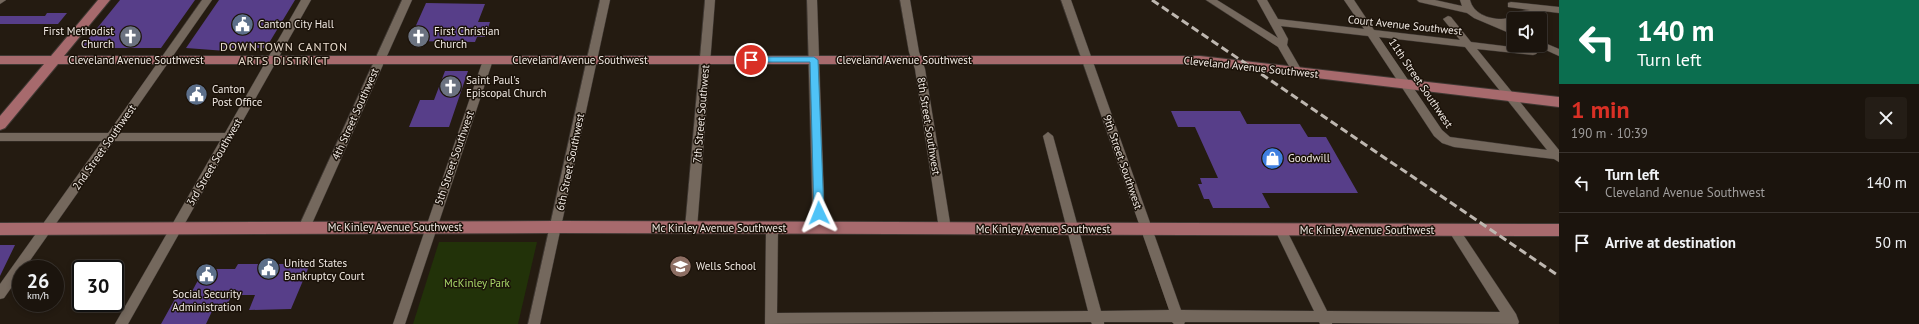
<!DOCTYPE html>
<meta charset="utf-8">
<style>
:root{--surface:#1b140d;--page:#241d16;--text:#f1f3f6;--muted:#a09e9d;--line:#39332e;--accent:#d93025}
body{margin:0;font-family:"PT Sans",sans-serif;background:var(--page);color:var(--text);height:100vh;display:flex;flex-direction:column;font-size:15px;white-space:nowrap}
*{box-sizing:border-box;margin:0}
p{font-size:13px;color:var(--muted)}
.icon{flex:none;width:22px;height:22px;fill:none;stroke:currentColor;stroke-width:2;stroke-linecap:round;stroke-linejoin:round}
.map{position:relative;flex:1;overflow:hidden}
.panel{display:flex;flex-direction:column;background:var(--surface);width:360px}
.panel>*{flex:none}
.banner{background:#0b6e4f;color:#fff;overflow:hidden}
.buttons{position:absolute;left:1507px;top:12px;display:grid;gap:8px}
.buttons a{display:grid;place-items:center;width:40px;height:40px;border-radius:4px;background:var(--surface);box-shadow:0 2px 6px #0003,0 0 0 1px var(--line);font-size:20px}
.speed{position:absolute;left:12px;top:260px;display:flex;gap:8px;font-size:20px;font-weight:700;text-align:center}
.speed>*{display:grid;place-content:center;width:52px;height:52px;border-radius:50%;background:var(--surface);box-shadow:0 2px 6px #0003,0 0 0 1px var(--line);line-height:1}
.speed small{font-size:10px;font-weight:400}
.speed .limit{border:2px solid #111;border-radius:6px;background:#fff;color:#111}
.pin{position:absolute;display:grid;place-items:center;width:34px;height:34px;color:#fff;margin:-17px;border:2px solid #fff;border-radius:50%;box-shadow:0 1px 4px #0007}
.me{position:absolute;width:44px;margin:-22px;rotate:358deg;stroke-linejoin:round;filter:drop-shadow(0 0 3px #0008)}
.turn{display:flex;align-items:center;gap:14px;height:84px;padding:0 12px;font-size:18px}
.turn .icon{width:52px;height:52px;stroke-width:2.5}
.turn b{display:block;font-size:28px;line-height:34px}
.round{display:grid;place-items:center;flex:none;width:42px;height:42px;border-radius:4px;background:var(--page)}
.head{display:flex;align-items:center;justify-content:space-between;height:68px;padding:0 12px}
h1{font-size:24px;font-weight:600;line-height:30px;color:var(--accent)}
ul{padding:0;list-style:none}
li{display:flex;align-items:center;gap:12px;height:60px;padding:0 12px;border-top:1px solid var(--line)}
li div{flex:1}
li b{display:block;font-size:15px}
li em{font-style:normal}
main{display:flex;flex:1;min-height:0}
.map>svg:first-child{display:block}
.green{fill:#223209}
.building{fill:#573e89}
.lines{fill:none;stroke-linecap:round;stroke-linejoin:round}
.minor-casing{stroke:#3f3833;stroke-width:1}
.major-casing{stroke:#3f3833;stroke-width:2}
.minor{fill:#74685d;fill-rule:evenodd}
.major{fill:#a76a6d;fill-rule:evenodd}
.rail{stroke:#beb7b0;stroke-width:3;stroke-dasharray:8 4;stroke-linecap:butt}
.route{fill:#4fc3f7;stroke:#337fa1}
.labels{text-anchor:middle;stroke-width:3;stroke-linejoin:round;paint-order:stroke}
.poi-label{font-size:11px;fill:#f0e9e3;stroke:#1b1209;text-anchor:start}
.street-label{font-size:11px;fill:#f0e9e3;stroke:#1b1209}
.park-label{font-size:11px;fill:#a9d969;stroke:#1b1209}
.neighbourhood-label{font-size:12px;letter-spacing:1px;fill:#eaddcf;stroke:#1b1209}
</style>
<main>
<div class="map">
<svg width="1559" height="324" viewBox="0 0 1559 324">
<rect width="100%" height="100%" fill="#241b11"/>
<path class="green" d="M439,242H537L518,324H413Z"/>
<path class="building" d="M120,0H195L161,48H81Z
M219,0H295L266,48H228L226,51L186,48Z
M426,3L485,4L478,22H490L485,37H477L475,42L409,41Z
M47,13H67L58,24H0V16H45Z
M445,71H468L449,127H409L420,100H434Z
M1171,111H1240L1247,124H1300L1308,137H1326L1358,193H1262L1270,208H1213L1209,199H1204L1198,184H1202L1200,178H1218L1195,127H1178Z
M0,245H15L0,276Z
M238,264H310L291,309L249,310L255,295H232L227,305H215L206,324H161L176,297H189L204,269H235Z"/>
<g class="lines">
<defs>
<path id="minor" d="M0,0H6L0,4Z
M202,0H212L119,133H225L301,0H311L128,324H115L220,141H114L24,269H21V274L4,298L0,299V284L102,141H0V133H108Z
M402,0H412L310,228L308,231L304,233L300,231L298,228Z
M600,0H610L540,324H528Z
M705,0H715L697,228L695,231L691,233L687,231L685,228Z
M807,0H817L825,228L823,231L819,233L815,231L813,228Z
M900,0H910L919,52L925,69L951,229L949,232L945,234L941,232L939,229L915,69L909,52Z
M1061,0H1071L1181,310L1314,311L1275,230L1277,227L1281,225L1285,227L1327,311L1500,312L1450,233L1448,230L1450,227L1454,225L1458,227L1516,314L1519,322L1518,324L1332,323V324H1320L1319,322H1185L1184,324H1174L1172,322H1104V324H1092L1091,322L765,324L766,228L768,225L772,223L776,225L778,228L777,313L1088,311L1043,136L1048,132L1053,136L1101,311L1169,310Z
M1206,0H1217L1278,38L1257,0H1267L1278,19L1364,29L1344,0H1354L1374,30L1460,40L1443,19L1448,16L1451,17L1471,42L1536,50L1538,52L1536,54L1533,55L1477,49L1559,150V162L1554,159L1454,147L1442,143L1434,136L1368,36L1281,26L1288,39L1287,45L1302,71L1297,74L1293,73L1278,47ZM1379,37L1465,47L1547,150L1450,137L1442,130Z
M1417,0H1435L1462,6L1460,0H1470C1473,13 1488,19 1501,19C1507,19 1512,16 1517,18L1514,19V23L1508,25L1514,28V35L1474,18L1467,13L1419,2Z
M1511,2L1559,7V13L1543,11L1542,14L1539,15L1517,17L1512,14L1514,12L1530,10L1508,7V3Z
M1540,41L1559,49V56L1537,46L1536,45H1540Z
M488,57L493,60L405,324H393L483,60Z"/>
<path id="major" d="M98,0H110L64,56H1200L1559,97V107L1200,64H58L5,128L0,130V116L44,64H0V56H51Z
M556,221L1559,224V236L556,233L0,235V223Z"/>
</defs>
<use href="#minor" class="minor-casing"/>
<use href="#major" class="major-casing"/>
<use href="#minor" class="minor"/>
<use href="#major" class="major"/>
<path class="rail" d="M1152,0L1559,276"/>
</g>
<path class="route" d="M751,57H814L818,60L824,213L822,216H815L814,213L810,62H748V58Z"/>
<defs>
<symbol id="civic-disc" viewBox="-11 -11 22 22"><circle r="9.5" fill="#5c6f8a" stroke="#1b1209"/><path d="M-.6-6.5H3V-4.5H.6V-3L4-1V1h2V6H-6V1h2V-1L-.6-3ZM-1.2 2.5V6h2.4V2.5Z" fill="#fff"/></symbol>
<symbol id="church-disc" viewBox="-11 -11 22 22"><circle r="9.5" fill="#6b7280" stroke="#1b1209"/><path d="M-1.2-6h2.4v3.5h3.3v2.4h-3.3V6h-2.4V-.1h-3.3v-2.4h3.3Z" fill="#fff"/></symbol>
<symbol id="shop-disc" viewBox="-11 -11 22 22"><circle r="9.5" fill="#3f7fe0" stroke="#1b1209"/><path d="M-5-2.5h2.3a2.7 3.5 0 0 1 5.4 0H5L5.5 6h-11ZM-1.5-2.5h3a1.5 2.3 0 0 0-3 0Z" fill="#fff"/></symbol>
<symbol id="school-disc" viewBox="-11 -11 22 22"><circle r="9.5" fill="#8d6e63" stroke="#1b1209"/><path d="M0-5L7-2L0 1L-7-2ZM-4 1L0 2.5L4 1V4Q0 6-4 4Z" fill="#fff"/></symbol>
</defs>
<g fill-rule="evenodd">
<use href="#civic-disc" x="230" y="12" width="25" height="25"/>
<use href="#church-disc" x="118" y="24" width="25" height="25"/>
<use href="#church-disc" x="406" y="24" width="25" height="25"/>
<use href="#church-disc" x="438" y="74" width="25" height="25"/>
<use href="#civic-disc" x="184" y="82" width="25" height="25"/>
<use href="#shop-disc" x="1260" y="146" width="25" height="25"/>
<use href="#school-disc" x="668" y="254" width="25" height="25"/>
<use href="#civic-disc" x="256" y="256" width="25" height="25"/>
<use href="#civic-disc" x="194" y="262" width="25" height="25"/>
</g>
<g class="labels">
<g class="poi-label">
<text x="258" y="28">Canton City Hall</text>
<text x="114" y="35" text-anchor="end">First Methodist<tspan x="114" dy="13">Church</tspan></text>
<text x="434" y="35">First Christian<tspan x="434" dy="13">Church</tspan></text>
<text x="466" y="84">Saint Paul's<tspan x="466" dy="13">Episcopal Church</tspan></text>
<text x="212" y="93">Canton<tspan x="212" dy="13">Post Office</tspan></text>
<text x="1288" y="162">Goodwill</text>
<text x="284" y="267">United States<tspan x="284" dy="13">Bankruptcy Court</tspan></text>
<text x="696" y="270">Wells School</text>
<text x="207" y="298" text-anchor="middle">Social Security<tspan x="207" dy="13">Administration</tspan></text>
</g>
<g class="street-label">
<text transform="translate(1405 25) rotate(6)" y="4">Court Avenue Southwest</text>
<text x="136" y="64">Cleveland Avenue Southwest</text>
<text x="580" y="64">Cleveland Avenue Southwest</text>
<text x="904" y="64">Cleveland Avenue Southwest</text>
<text transform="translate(1251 67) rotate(6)" y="4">Cleveland Avenue Southwest</text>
<text transform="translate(1421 83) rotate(56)" y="4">11th Street Southwest</text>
<text transform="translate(355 114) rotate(-66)" y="4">4th Street Southwest</text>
<text transform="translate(701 114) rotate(-85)" y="4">7th Street Southwest</text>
<text transform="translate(929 126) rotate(81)" y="4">8th Street Southwest</text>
<text transform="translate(104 147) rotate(-55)" y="4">2nd Street Southwest</text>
<text transform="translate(454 158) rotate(-71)" y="4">5th Street Southwest</text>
<text transform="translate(214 162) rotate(-60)" y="4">3rd Street Southwest</text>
<text transform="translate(570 162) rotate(-78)" y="4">6th Street Southwest</text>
<text transform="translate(1123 162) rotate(71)" y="4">9th Street Southwest</text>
<text x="395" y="231">Mc Kinley Avenue Southwest</text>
<text x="719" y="232">Mc Kinley Avenue Southwest</text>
<text x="1043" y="233">Mc Kinley Avenue Southwest</text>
<text x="1367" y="234">Mc Kinley Avenue Southwest</text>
</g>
<g class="park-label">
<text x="477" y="287">McKinley Park</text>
</g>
<g class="neighbourhood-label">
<text x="284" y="51">DOWNTOWN CANTON<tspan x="284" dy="14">ARTS DISTRICT</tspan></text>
</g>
</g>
</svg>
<div class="buttons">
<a><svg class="icon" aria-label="sound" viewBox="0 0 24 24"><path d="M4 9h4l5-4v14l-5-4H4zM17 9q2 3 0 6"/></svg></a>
</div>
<div class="speed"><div>26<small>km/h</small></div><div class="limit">30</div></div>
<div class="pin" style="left:751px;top:60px;background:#d93025"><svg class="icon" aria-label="arrive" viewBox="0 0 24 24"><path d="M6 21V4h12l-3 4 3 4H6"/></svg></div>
<svg class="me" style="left:819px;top:213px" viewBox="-20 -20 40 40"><path d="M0-17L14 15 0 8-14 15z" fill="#4fc3f7" stroke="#fff" stroke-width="4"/></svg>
</div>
<section class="panel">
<div class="banner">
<div class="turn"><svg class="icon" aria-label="left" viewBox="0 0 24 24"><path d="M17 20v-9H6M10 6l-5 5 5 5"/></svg><div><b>140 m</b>Turn left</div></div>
</div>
<div class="head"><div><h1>1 min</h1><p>190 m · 10:39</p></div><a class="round"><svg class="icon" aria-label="close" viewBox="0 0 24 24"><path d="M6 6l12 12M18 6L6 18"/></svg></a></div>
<ul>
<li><svg class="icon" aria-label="left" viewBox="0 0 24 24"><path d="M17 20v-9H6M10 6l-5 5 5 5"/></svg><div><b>Turn left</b><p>Cleveland Avenue Southwest</p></div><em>140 m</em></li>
<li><svg class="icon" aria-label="arrive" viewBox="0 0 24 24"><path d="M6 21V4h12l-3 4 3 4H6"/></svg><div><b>Arrive at destination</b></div><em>50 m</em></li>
</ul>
</section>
</main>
